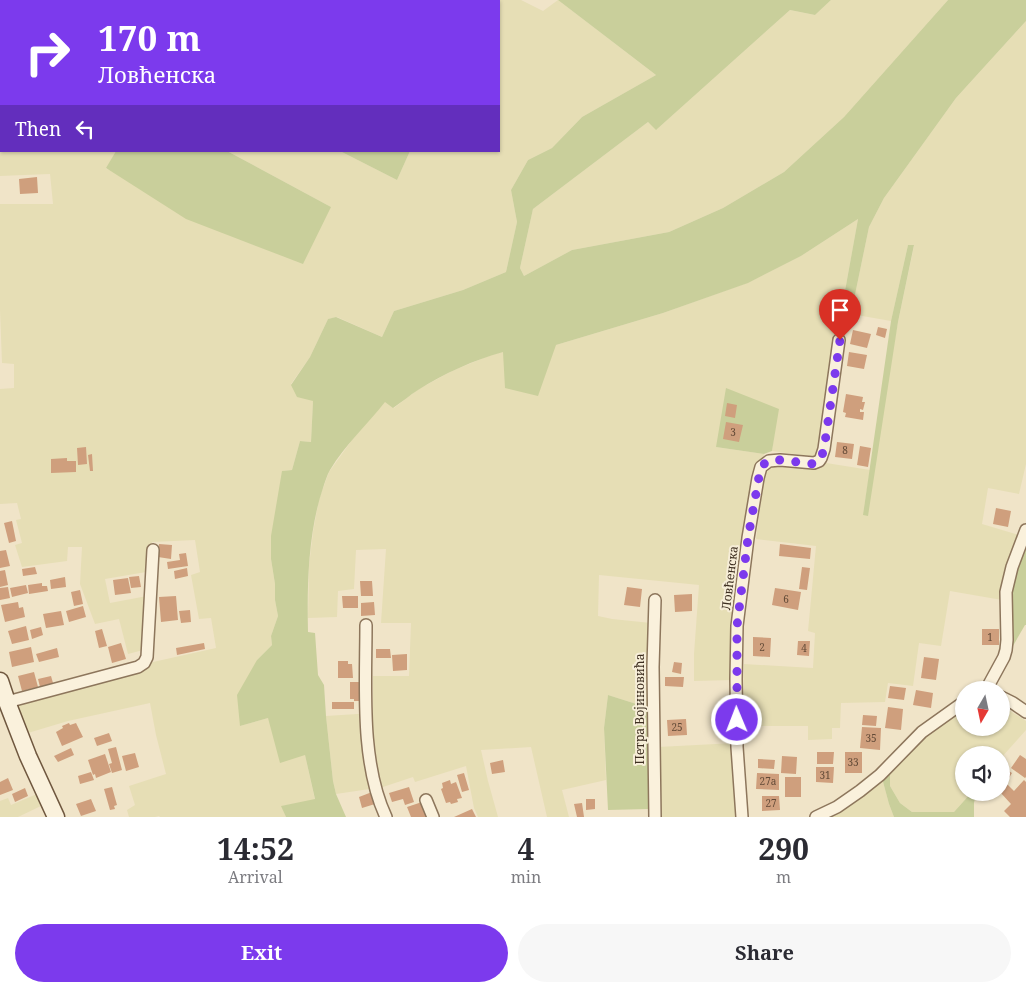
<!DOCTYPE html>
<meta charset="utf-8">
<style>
:root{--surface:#fff;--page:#f7f7f7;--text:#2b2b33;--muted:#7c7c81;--accent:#7c3aed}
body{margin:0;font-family:"Noto Serif",serif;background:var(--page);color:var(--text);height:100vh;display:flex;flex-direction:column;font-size:19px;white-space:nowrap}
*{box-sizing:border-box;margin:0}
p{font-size:16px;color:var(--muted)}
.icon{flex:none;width:28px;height:28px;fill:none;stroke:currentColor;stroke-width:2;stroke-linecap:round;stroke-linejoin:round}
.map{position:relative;height:817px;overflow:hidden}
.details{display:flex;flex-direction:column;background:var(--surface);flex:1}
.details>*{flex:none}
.hud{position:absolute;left:0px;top:0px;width:500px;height:152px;box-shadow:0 1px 4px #0004;background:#7c3aed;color:#fff;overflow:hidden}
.needle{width:32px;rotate:189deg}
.tools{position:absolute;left:955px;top:681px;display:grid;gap:10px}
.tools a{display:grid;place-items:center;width:55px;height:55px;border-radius:50%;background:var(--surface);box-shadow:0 1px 4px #0004;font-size:25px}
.pin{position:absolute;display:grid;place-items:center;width:42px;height:42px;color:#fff;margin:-51px -21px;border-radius:50% 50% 50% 0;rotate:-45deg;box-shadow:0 0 5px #0007}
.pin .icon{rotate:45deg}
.me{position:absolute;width:55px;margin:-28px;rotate:359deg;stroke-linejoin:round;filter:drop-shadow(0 0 4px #0008)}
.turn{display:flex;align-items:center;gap:18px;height:105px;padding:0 15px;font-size:22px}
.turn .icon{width:65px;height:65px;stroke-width:2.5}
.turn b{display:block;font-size:35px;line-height:42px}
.then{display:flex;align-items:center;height:48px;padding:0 15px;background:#0003;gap:10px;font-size:19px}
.eta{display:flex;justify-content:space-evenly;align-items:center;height:85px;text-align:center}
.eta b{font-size:30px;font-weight:700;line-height:35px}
.button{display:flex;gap:10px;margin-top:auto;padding:10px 15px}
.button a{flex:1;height:58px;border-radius:30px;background:var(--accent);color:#fff;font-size:20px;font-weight:700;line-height:58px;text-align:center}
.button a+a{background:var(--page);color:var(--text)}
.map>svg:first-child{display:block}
.farmland{fill:#e6deb5}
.green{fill:#c9cf9b}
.building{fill:#cf9f7d}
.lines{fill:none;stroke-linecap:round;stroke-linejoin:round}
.minor-casing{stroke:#8d765c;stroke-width:14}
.secondary-casing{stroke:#6f573f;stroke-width:19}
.minor{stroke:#faf1dc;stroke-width:11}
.secondary{stroke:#faf1dc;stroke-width:16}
.route{stroke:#7c3aed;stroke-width:9;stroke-dasharray:0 16.2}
.labels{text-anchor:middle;stroke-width:4;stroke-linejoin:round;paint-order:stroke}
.number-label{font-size:10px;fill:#624a37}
.street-label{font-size:12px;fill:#3d2e20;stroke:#f7eed8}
</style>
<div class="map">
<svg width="1026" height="817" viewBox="0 0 1026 817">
<rect width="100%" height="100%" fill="#f0e4c8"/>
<path class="farmland" d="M0,0H330L329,1H1V151H116L106,169L331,207L227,151H340L397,180L410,151H499V1H476V0H521L543,11L558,0L656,75L582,117L552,148L528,160L511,190L517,222L506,272L463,290L394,311L382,337L337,317L328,319L310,357L291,384L313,401L311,442L300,441L292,470L283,471L271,559L275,584V600L278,616L271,636L272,645L257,660L240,726L268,718L305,755L315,800L282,806L286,817H160L159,816L155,817H129L127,810L135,805L129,786L166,774L156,735L150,703L68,721L28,733L15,703L153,662L216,648L211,618L199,619L191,575L200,572L195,540L152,542V571L105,579L110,603L147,596L143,650L128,654L119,619L95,624L80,584L82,547H68L67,561L22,567L15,545L22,543L16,520L21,519L17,503L0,504V389L14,388V364L2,363L0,310V204H53L50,174L0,176Z
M831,0H948L844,117L784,172L723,208L669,232L572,250L524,276L520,268L533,209L648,122L657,129L790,10L815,15Z
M1026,21V464L1019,494L988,488L982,524L1019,535L1002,600L950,591L941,646L919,643L913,686L888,683L885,702L841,703L840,728H832V739L808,740V726H742L744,664L813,668L815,633L808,631L816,546L756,539L764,478L769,462H820L870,470L863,515L898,322L914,246L908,245L891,321L851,314L869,227L884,198L956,98Z
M858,219L841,313L823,449L817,457L772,451L778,409L716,447L764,454L760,479L733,680L694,681V654L699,585L599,575L598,616L612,619L651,623L649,708L608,695L604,728L606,780L562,790L569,817H547L531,747L481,750L488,781L498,817H478L474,808L466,766L415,782L413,777L383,787L336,794L333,781L326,716L373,713V676H409L411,623H381L386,549L356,550L354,589L338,591L337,617L308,618L309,566L313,532L319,499L329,472L352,440L385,401L394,408L417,390L452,371L486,357L504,351L556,345L663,313L747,283L801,256Z
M1001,705L1026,721V730L1001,758V755H964V792L971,793L954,812H912L900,803L890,786V773L946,718L964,707V728H1001Z
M735,743L739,817H659L658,747Z
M882,778L889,804L894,817H827Z
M37,794L43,805L18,817H0V801L8,798L11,805Z"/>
<path class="green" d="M558,0H831L815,15L790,10L656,130L648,122L533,209L520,268L524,276L572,250L669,232L723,208L784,172L844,117L948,0H1026V21L956,98L884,198L869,227L851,314L841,313L858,219L801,256L748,283L663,313L556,345L538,396L505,388L503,352C474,360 445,373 418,390C410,395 402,402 393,408L385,402C367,425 345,445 330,470C327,475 325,482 323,488C308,532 307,586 308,632L315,633L318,675L324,685L326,716L333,781L336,794L346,817H286L281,806L315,799L305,755L280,763L268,718L240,726L237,695L257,660L272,645L271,636L278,616L275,600V584L271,559V536L282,471L292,470L300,441L311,442L313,401L297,397L291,385L310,357L328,319L336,317L382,337L394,311L463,290L506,272L517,222L511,190L528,160L552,148L582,117L656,75Z
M116,151H227L331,207L303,264L186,219L106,168Z
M340,151H410L397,180Z
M908,245H914L898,322L868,516L863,515L891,321Z
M726,388L779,409L772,451L764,454L716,447Z
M1026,539V625H1025L1010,651L1009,605L1012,580Z
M608,695L649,708V809L608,810L604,728Z
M890,773V786L900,803L912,812H954L971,793H976L974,803V817H894L889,804L882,778Z"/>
<path class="building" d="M37,177L38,193L20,194L19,179Z
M878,327L887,329L885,338L876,335Z
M853,330L871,334L867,348L850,344Z
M849,352L867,355L864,369L847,366Z
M846,394L863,397L862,402H865L863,410L860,409V412H864L863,420L845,417L846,413L843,412Z
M727,403L737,405L735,418L725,416Z
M726,422L743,425L739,442L723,439Z
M837,442L854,444L852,459L835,457Z
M860,446L871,448L868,467L857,465Z
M86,447L87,464L78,465L77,448Z
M92,454L93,471H90L88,455Z
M67,458V461H76V472L51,473V459Z
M996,508L1011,511L1008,527L993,524Z
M12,521L16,541L9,543L4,523Z
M159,544L172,545L171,559L158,557Z
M780,544L811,548L810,559L779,556Z
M6,550L10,566L0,568V551Z
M186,553L188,566L168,569L167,562L180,560L179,554Z
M35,567L37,574L23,576L22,569Z
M802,567L810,568L807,590L799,589Z
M187,568L188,576L175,579L174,571Z
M5,570L8,585L0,587V571Z
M139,576L141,587L131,588L129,577Z
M65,577L66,587L51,589L50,580Z
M128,578L131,593L115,595L113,580Z
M360,581H372L373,596H361Z
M42,583V586H47L48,591L29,594L28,585Z
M26,585L28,593L12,597L10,588Z
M8,587L10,598L0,600V588Z
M627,587L642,589L640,607L624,605Z
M775,588L801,592L798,610L772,605Z
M80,590L83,604L74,606L71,592Z
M692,594V611L675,612L674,595Z
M176,596L178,620L161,622L159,597Z
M342,596H358V608H343Z
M18,602L19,608L23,607L25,617L5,622L1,605Z
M374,602L375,615L361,616V603Z
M83,606L86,617L69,622L66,611Z
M190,610L191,622L181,623L179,611Z
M61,611L64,625L46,628L43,614Z
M26,626L29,640L12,644L8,631Z
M41,627L43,635L32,639L30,630Z
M102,629L107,646L99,648L95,631Z
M982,629H999V645H982Z
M753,637L771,638L770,657L753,656Z
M798,641H810L809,656L797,655Z
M121,643L126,659L112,663L108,647Z
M204,643L205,649L177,655L176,648Z
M31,647L34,662L12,667L9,652Z
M57,648L59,657L39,662L36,654Z
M376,649H390L391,658H376Z
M407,654V670L393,671L392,655Z
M924,657L939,659L936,680L921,678Z
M338,661H348V664H352L353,678H338Z
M674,662L682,663L681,674L672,672Z
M34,672L38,687L22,691L18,676Z
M51,676L53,683L40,687L38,679Z
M665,677H684L683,687L665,686Z
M350,682H364V701H354V699H350Z
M890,686L906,688L904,700L888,698Z
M916,690L933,693L931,708L913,705Z
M332,702H354V709H332Z
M888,707L903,709L901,730L885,728Z
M863,715L877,716L876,726L862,725Z
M686,719L687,735L668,736L667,720Z
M69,723L70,725L76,723L83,737L62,746L56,732L63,728L62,726Z
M862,727L881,728L880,750L860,748Z
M109,733L112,741L97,746L94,738Z
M116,747L122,770L112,773L109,764L112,763L108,749Z
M71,748L74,755L58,762L54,756Z
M817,752H834L833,764H817Z
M845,752H862V773H845Z
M135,753L139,767L126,771L122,756Z
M105,754L111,772L96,778L95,774L93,775L88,760Z
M1020,755L1026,759V777L1025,778L1011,768Z
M782,756L797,757L796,774L781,773Z
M758,759L775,760L774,769L758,768Z
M503,760L505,772L492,774L490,763Z
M816,767H834L833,783L816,782Z
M1004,768L1012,773L1007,781L1001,778V773Z
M91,772L94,780L80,784L78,776Z
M464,773L469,790L462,792L457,775Z
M757,773L779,774V790L756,789Z
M785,777H801V797H785Z
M8,778L13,790L0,795V782Z
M450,780L451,784L456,782L462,798L457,799L458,802L451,804L450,802L446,803L441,789L443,788L442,783Z
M1024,780L1026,782V817H1010L1004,811L1011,804L1000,792H1001V786L1005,782L1014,791Z
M112,787L117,805L114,806L115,809L110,810L104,789Z
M409,787L414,802L405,805L403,799L392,802L389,793Z
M25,788L28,796L15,802L12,794Z
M372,792L375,804L362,808L359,797Z
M762,796H779L780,810L762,811Z
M91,799L96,811L81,816L76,804Z
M586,799H595V809L586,810Z
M422,802L428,817H411L407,807Z
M582,803L584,817H577L574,804Z
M472,809L476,817H454Z"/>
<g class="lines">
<defs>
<path id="minor" d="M366,625C366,685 360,762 386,817
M986,690L1004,657L1006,650L1007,640L1006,592L1012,567L1026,530
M1001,697L1013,703L1026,712
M7,702L138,667L144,663L147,657L153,550
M426,800L433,817
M655,817L653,667L655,600
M742,817L737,747L736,679L737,626L748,538L758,478L761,467L769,461L780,460L814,463L819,461L821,458L824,449L839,340
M816,817L837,807L860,791L880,775L922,732L964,702"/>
<path id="secondary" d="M0,681L7,702L28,756L56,817"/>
</defs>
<use href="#minor" class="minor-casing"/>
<use href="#secondary" class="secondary-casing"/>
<use href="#minor" class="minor"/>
<use href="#secondary" class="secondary"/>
</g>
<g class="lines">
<path class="route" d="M737,720V626L748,538L760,471L764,464L772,460H780L814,464L819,460L821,458L824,449L840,340"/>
</g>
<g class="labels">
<g class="number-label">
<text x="733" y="436">3</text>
<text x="845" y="454">8</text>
<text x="786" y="603">6</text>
<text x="990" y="641">1</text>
<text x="762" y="651">2</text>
<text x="804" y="652">4</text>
<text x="677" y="731">25</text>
<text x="871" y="742">35</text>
<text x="853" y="766">33</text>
<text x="825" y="779">31</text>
<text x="768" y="785">27a</text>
<text x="771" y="807">27</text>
</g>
<g class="street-label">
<text transform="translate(730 578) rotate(-83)" y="4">Ловћенска</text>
<text transform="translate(640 709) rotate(-90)" y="4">Петра Војиновића</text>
</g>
</g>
</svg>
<div class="tools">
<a><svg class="needle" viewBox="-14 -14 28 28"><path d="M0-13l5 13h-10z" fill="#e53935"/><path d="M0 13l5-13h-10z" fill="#7c7c81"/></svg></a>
<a><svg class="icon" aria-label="sound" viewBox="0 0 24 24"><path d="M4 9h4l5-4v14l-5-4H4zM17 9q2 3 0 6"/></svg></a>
</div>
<div class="pin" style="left:840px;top:340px;background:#d93025"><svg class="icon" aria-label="arrive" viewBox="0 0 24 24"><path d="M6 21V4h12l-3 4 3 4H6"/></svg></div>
<svg class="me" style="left:737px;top:720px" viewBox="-20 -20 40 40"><circle r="17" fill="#7c3aed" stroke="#fff" stroke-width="3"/><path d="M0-11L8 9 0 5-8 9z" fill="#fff"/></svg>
<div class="hud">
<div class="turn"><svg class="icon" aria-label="right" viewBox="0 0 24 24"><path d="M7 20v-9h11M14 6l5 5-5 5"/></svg><div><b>170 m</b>Ловћенска</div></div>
<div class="then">Then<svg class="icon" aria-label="left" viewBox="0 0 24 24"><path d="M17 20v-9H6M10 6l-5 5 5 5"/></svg></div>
</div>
</div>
<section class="details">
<div class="eta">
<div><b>14:52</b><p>Arrival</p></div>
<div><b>4</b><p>min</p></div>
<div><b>290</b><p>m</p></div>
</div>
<div class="button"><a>Exit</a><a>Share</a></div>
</section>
